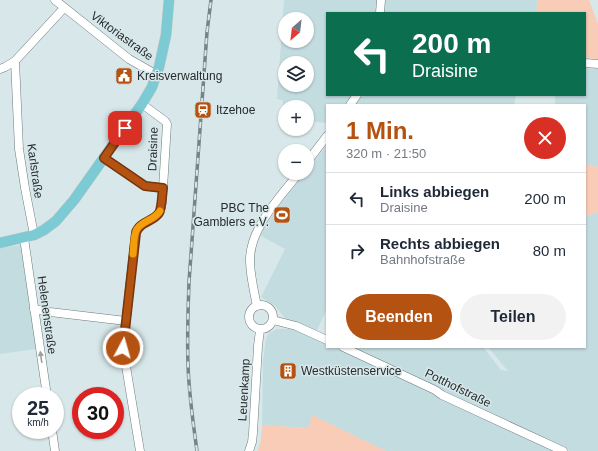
<!DOCTYPE html>
<html lang="de">
<meta charset="utf-8">
<style>
:root{--surface:#fff;--page:#f2f2f3;--text:#1f2937;--muted:#747a83;--line:#e0e1e3;--accent:#b45311}
body{margin:0;font-family:Arial,sans-serif;background:var(--page);color:var(--text);height:100vh;display:flex;flex-direction:column;font-size:15px;white-space:nowrap}
*{box-sizing:border-box;margin:0}
p{font-size:13px;color:var(--muted)}
.icon{flex:none;width:22px;height:22px;fill:none;stroke:currentColor;stroke-width:2;stroke-linecap:round;stroke-linejoin:round}
.map{position:relative;flex:1;overflow:hidden}
.sheet{position:absolute;left:326px;top:104px;width:260px;height:244px;display:flex;flex-direction:column;background:var(--surface);border-radius:0px;box-shadow:0 1px 3px #0004}
.sheet>*{flex:none}
.top-card{position:absolute;left:326px;top:12px;width:260px;height:84px;border-radius:0px;box-shadow:0 1px 3px #0004;background:#0b6e4f;color:#fff;overflow:hidden}
.needle{width:26px;rotate:208deg}
.controls{position:absolute;left:278px;top:12px;display:grid;gap:8px}
.controls a{display:grid;place-items:center;width:36px;height:36px;border-radius:50%;background:var(--surface);box-shadow:0 1px 3px #0004;font-size:20px}
.speed{position:absolute;left:12px;top:387px;display:flex;gap:8px;font-size:20px;font-weight:700;text-align:center}
.speed>*{display:grid;place-content:center;width:52px;height:52px;border-radius:50%;background:var(--surface);box-shadow:0 1px 3px #0004;line-height:1}
.speed small{font-size:10px;font-weight:400}
.speed .limit{border:6px solid #d22;background:#fff;color:#111}
.pin{position:absolute;display:grid;place-items:center;width:34px;height:34px;color:#fff;margin:-17px;border-radius:8px;box-shadow:0 2px 6px #0006}
.me{position:absolute;width:44px;margin:-22px;rotate:6deg;stroke-linejoin:round;filter:drop-shadow(0 0 3px #0008)}
.turn{display:flex;align-items:center;gap:14px;height:84px;padding:0 20px;font-size:18px}
.turn .icon{width:52px;height:52px;stroke-width:2.5}
.turn b{display:block;font-size:28px;line-height:34px}
.round{display:grid;place-items:center;flex:none;width:42px;height:42px;border-radius:21px;background:var(--page)}
.summary{display:flex;align-items:center;justify-content:space-between;height:68px;padding:0 20px}
h1{font-size:24px;font-weight:700;line-height:30px;color:var(--accent)}
.button{display:flex;gap:8px;margin-top:auto;padding:8px 20px}
.button a{flex:1;height:46px;border-radius:24px;background:var(--accent);color:#fff;font-size:16px;font-weight:700;line-height:46px;text-align:center}
.button a+a{background:var(--page);color:var(--text)}
ul{padding:0;list-style:none}
li{display:flex;align-items:center;gap:12px;height:52px;padding:0 20px;border-top:1px solid var(--line)}
li div{flex:1}
li b{display:block;font-size:15px}
li em{font-style:normal}
.map>svg:first-child{display:block}
.built{fill:#c3dce0;fill-rule:evenodd}
.green{fill:#f8ccb6}
.lines{fill:none;stroke-linecap:round;stroke-linejoin:round}
.minor-casing{stroke:#6d7b7d;stroke-width:9}
.major-casing{stroke:#c2c4c4;stroke-width:11}
.minor{stroke:#fff;stroke-width:8}
.major{stroke:#7ccad3;stroke-width:10}
.rail-casing{stroke:#788384;stroke-width:3.5}
.rail{stroke:#d8e8ea;stroke-width:2;stroke-dasharray:6;stroke-linecap:butt}
.oneway{fill:#9da0a0}
.route-casing{stroke:#75360b;stroke-width:10}
.route{stroke:#b45311;stroke-width:7}
.slow{stroke:#f59e0b;stroke-width:7}
.labels{text-anchor:middle;stroke-width:3;stroke-linejoin:round;paint-order:stroke}
.street-label{font-size:12px;fill:#262c2d;stroke:#d8e8ea}
.poi-label{font-size:12px;fill:#262c2d;stroke:#d8e8ea;text-anchor:start}
</style>
<div class="map">
<svg width="598" height="451" viewBox="0 0 598 451">
<rect width="100%" height="100%" fill="#d8e8ea"/>
<path class="built" d="M284,0H538L536,13H327V95H516L514,105H327V123L307,121V107H285V119L282,118L283,100L277,99ZM285,19H307V41H285ZM285,63H307V85H285Z
M585,68L598,69V167L585,164V105H555V95H585Z
M327,145V309L316,332L285,318L275,306L261,297L285,249L261,236L263,229L282,202L305,173H307V170Z
M598,212V451H570L443,393L352,349L353,347H483L501,370L508,371L488,347H585V216Z
M21,245L36,349L0,354V248Z
M277,329H288L303,331L327,342V347H337L433,392L557,451H386L313,416L308,428L262,425L263,360L266,339L269,333Z"/>
<path class="green" d="M538,0H589L598,24V59L585,58V13H536Z
M585,164L598,167V212L585,216Z
M312,415L386,451H258L261,439L262,425L308,428Z"/>
<g class="lines">
<defs>
<path id="minor" d="M55,0L129,59L157,75
M380,13L381,0
M15,61L19,149L25,188L34,235
M585,63L598,64
M0,69L5,67L15,61L64,8
M350,105L357,95
M104,158L145,186L163,188L167,124L165,121L142,104
M307,162L327,136
M24,238L47,396
M249 317a12 12 0 1 1 24 0a12 12 0 1 1-24 0Z
M257,306C254,291 250,275 250,260C250,228 280,197 299,173
M34,309L50,312L126,321L136,231C141,221 157,220 160,211C163,204 162,195 163,188
M273,320L296,326L327,340
M126,321L123,348L140,451
M343,347L435,390L442,395L563,451
M52,430L55,451
M249,451L252,442L253,433L258,346L260,330"/>
<path id="major" d="M0,243L34,235L44,230L56,221L74,200L142,104L152,87L159,67L166,35L169,0"/>
</defs>
<use href="#minor" class="minor-casing"/>
<use href="#major" class="major-casing"/>
<use href="#minor" class="minor"/>
<use href="#major" class="major"/>
<defs>
<path id="rail" d="M197,451C193,423 189,394 188,365C187,337 188,309 189,282L207,32L211,0"/>
</defs>
<use href="#rail" class="rail-casing"/>
<use href="#rail" class="rail"/>
</g>
<defs><path id="oneway-solid" d="M-6-.8H1V-3.2L6.5 0L1 3.2V.8H-6Z"/></defs>
<use class="oneway" href="#oneway-solid" transform="translate(41 357) rotate(-98)"/>
<g class="lines">
<defs>
<path id="route" d="M123,348L136,233C140,221 153,222 159,213C162,208 162,194 163,188L145,186L104,158L125,128"/>
</defs>
<use href="#route" class="route-casing"/>
<use href="#route" class="route"/>
<path class="slow" d="M133,254C134,247 133,235 137,229C143,220 155,220 160,211"/>
</g>
<defs>
<symbol id="civic-square" viewBox="-11 -11 22 22"><rect x="-9" y="-9" width="18" height="18" rx="4" fill="#b45311" stroke="#d8e8ea"/><path d="M-.6-6.5H3V-4.5H.6V-3L4-1V1h2V6H-6V1h2V-1L-.6-3ZM-1.2 2.5V6h2.4V2.5Z" fill="#fff"/></symbol>
<symbol id="station-square" viewBox="-11 -11 22 22"><rect x="-9" y="-9" width="18" height="18" rx="4" fill="#b45311" stroke="#d8e8ea"/><path d="M-3-6H3Q5-6 5-4V2Q5 4 3 4L4.5 6H3L1.5 4h-3L-3 6H-4.5L-3 4Q-5 4-5 2V-4Q-5-6-3-6ZM-3.5-4v3h7v-3ZM-3.5 1v1.5H-2V1ZM2 1v1.5H3.5V1Z" fill="#fff"/></symbol>
<symbol id="stadium-square" viewBox="-11 -11 22 22"><rect x="-9" y="-9" width="18" height="18" rx="4" fill="#b45311" stroke="#d8e8ea"/><path d="M0-5a6.5 5 0 1 0 0 10a6.5 5 0 1 0 0-10ZM-3.5-1.8h7v3.6h-7Z" fill="#fff"/></symbol>
<symbol id="building-square" viewBox="-11 -11 22 22"><rect x="-9" y="-9" width="18" height="18" rx="4" fill="#b45311" stroke="#d8e8ea"/><path d="M-4-6H4V6H1V3H-1V6H-4ZM-2.5-4.3h1.7v1.8h-1.7ZM.8-4.3h1.7v1.8H.8ZM-2.5-1h1.7V.8h-1.7ZM.8-1h1.7V.8H.8Z" fill="#fff"/></symbol>
</defs>
<g fill-rule="evenodd">
<use href="#civic-square" x="114" y="66" width="20" height="20"/>
<use href="#station-square" x="193" y="100" width="20" height="20"/>
<use href="#stadium-square" x="272" y="205" width="20" height="20"/>
<use href="#building-square" x="278" y="361" width="20" height="20"/>
</g>
<g class="labels">
<g class="street-label">
<text transform="translate(122 36) rotate(36)" y="4">Viktoriastraße</text>
<text transform="translate(153 149) rotate(-88)" y="4">Draisine</text>
<text transform="translate(35 171) rotate(82)" y="4">Karlstraße</text>
<text transform="translate(47 315) rotate(82)" y="4">Helenenstraße</text>
<text transform="translate(458 388) rotate(26)" y="4">Potthofstraße</text>
<text transform="translate(244 390) rotate(-87)" y="4">Leuenkamp</text>
</g>
<g class="poi-label">
<text x="137" y="80">Kreisverwaltung</text>
<text x="216" y="114">Itzehoe</text>
<text x="269" y="212" text-anchor="end">PBC The<tspan x="269" dy="14">Gamblers e.V.</tspan></text>
<text x="301" y="375">Westküstenservice</text>
</g>
</g>
</svg>
<div class="controls">
<a><svg class="needle" viewBox="-14 -14 28 28"><path d="M0-13l5 13h-10z" fill="#e53935"/><path d="M0 13l5-13h-10z" fill="#747a83"/></svg></a>
<a><svg class="icon" aria-label="layers" viewBox="0 0 24 24"><path d="M12 4l9 5-9 5-9-5zM3 14l9 5 9-5"/></svg></a>
<a>+</a>
<a>−</a>
</div>
<div class="speed"><div>25<small>km/h</small></div><div class="limit">30</div></div>
<div class="pin" style="left:125px;top:128px;background:#d93025"><svg class="icon" aria-label="arrive" viewBox="0 0 24 24"><path d="M6 21V4h12l-3 4 3 4H6"/></svg></div>
<svg class="me" style="left:123px;top:348px" viewBox="-20 -20 40 40"><circle r="17" fill="#b45311" stroke="#fff" stroke-width="3"/><path d="M0-11L8 9 0 5-8 9z" fill="#fff"/></svg>
<div class="top-card">
<div class="turn"><svg class="icon" aria-label="left" viewBox="0 0 24 24"><path d="M17 20v-9H6M10 6l-5 5 5 5"/></svg><div><b>200 m</b>Draisine</div></div>
</div>
<section class="sheet">
<div class="summary"><div><h1>1 Min.</h1><p>320 m · 21:50</p></div><a class="round" style="background:#d93025;color:#fff"><svg class="icon" aria-label="close" viewBox="0 0 24 24"><path d="M6 6l12 12M18 6L6 18"/></svg></a></div>
<ul>
<li><svg class="icon" aria-label="left" viewBox="0 0 24 24"><path d="M17 20v-9H6M10 6l-5 5 5 5"/></svg><div><b>Links abbiegen</b><p>Draisine</p></div><em>200 m</em></li>
<li><svg class="icon" aria-label="right" viewBox="0 0 24 24"><path d="M7 20v-9h11M14 6l5 5-5 5"/></svg><div><b>Rechts abbiegen</b><p>Bahnhofstraße</p></div><em>80 m</em></li>
</ul>
<div class="button"><a>Beenden</a><a>Teilen</a></div>
</section>
</div>
